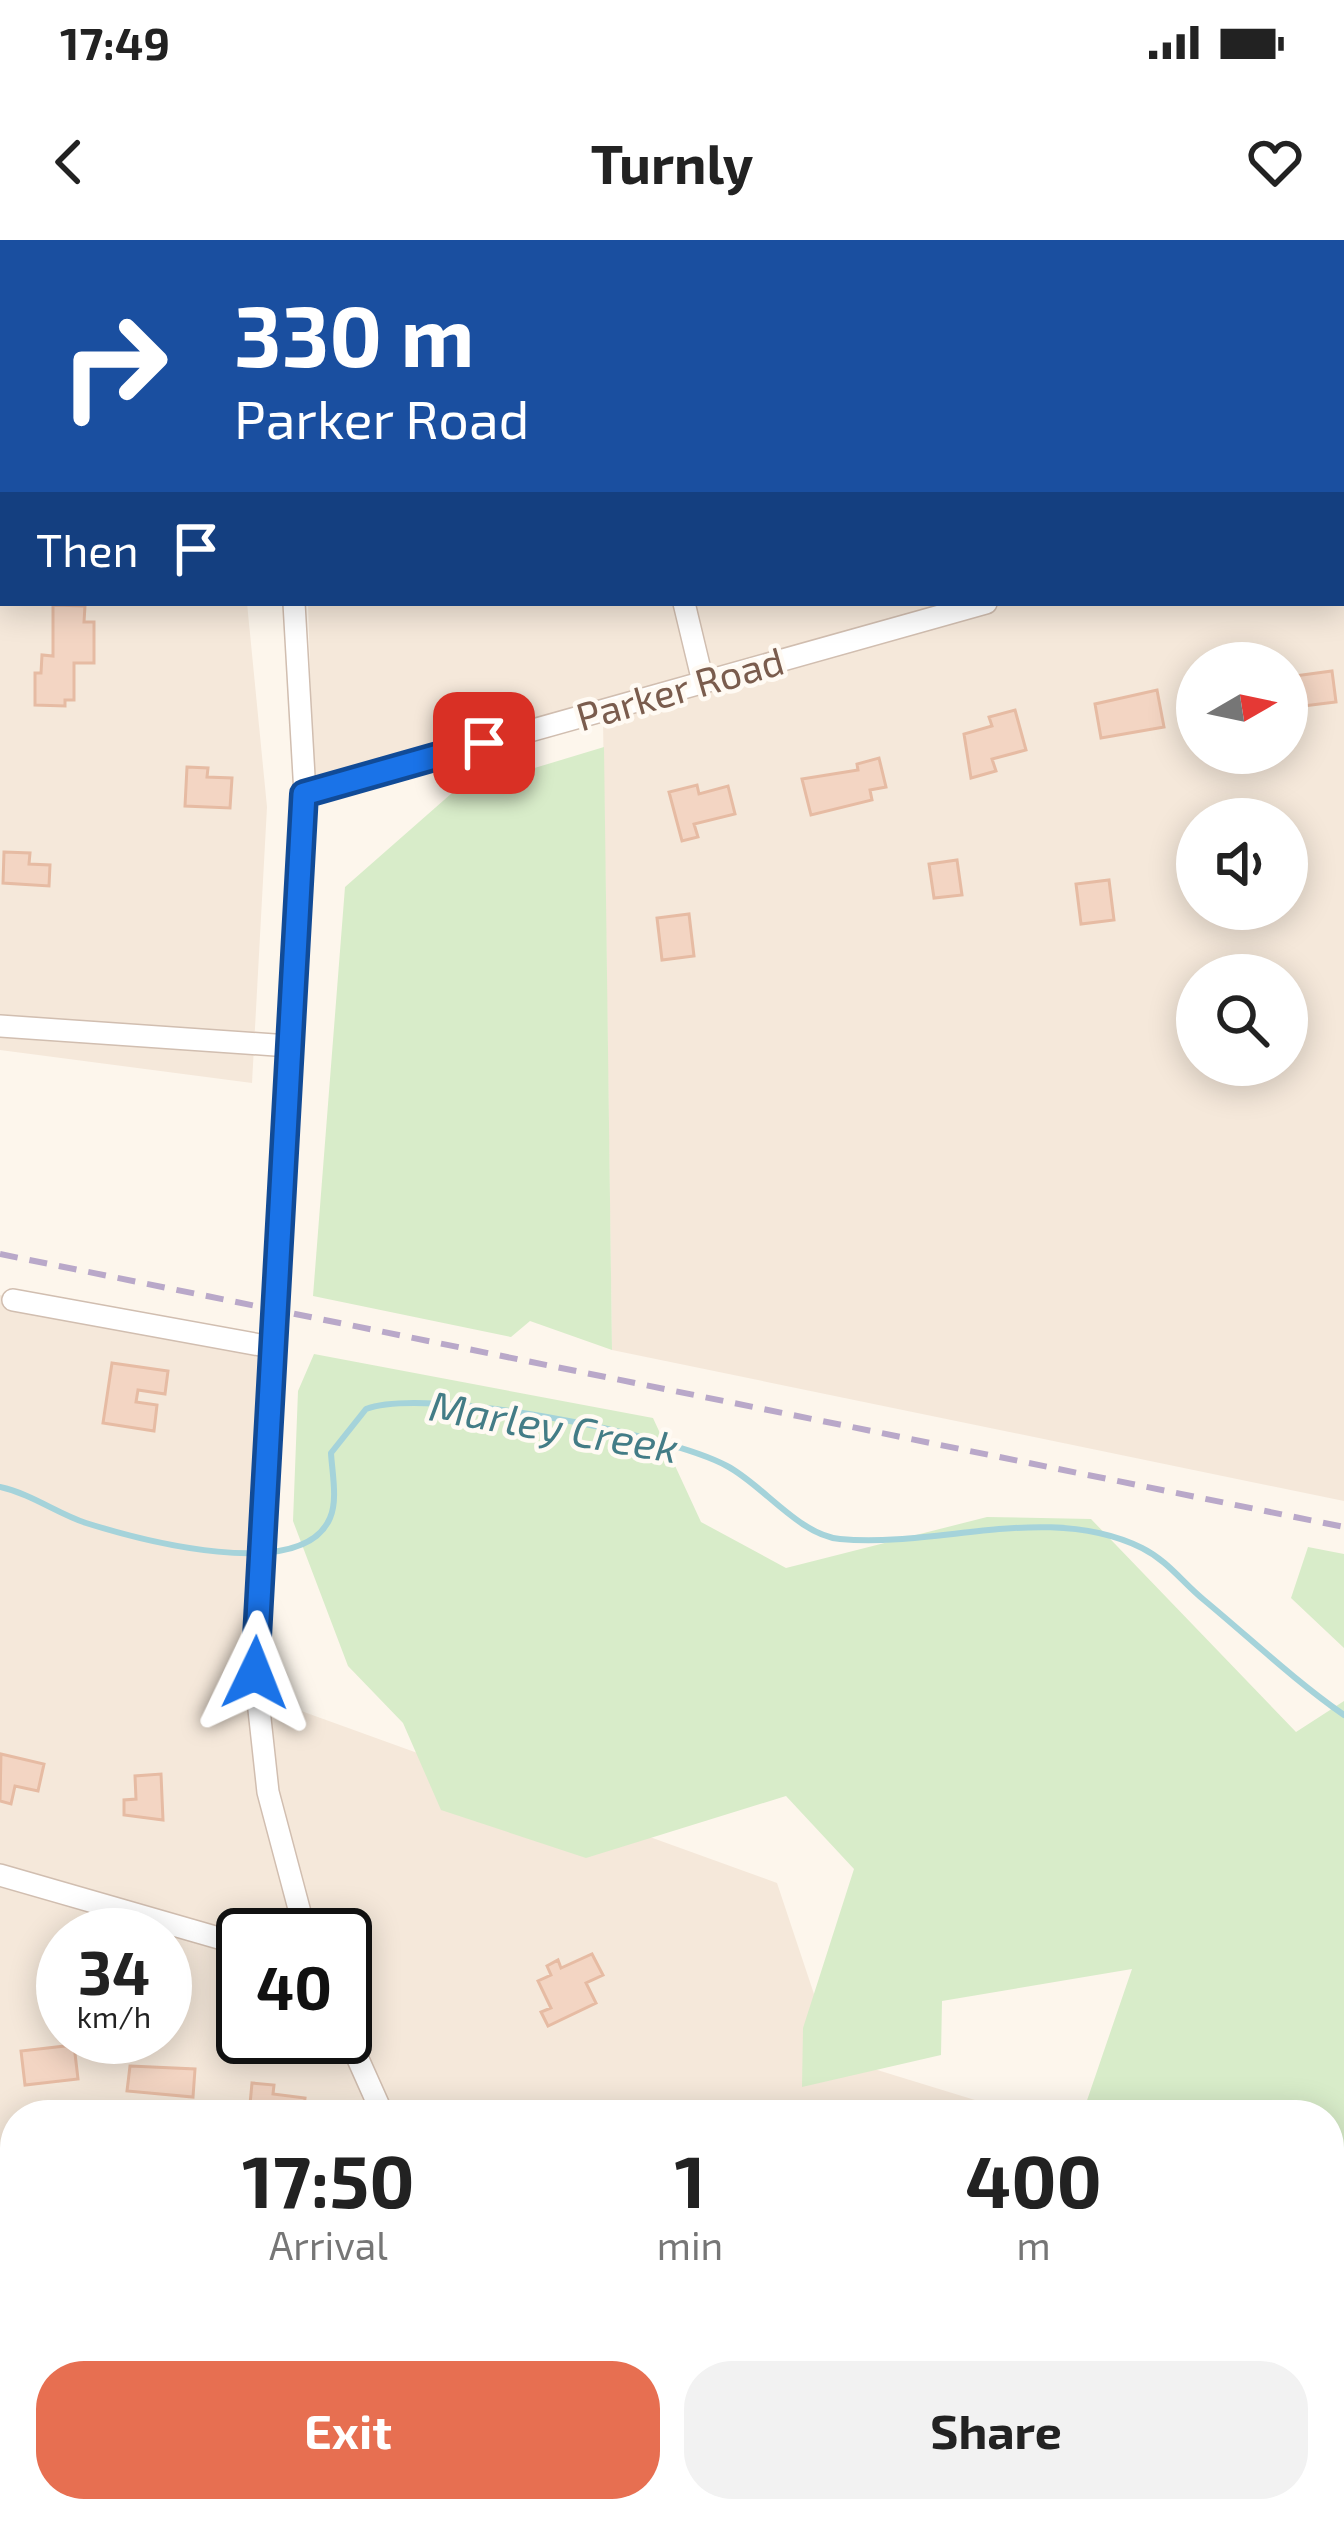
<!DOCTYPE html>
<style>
:root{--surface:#fff;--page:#f2f2f2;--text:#222;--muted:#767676;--accent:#e76f51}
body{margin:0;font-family:"Exo 2",sans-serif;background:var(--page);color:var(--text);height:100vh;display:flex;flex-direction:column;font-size:45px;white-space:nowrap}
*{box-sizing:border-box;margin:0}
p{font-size:39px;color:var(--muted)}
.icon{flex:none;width:66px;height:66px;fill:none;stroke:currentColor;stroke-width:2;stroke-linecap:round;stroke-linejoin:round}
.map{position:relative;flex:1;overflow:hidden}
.drawer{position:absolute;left:0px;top:1860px;width:1344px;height:423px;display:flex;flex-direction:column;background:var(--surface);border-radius:48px 48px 0 0;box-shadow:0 6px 30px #0003}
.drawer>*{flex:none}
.top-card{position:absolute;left:0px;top:0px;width:1344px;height:366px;box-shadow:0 6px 30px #0003;background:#1a4fa0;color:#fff;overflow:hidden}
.needle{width:78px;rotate:81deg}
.fabs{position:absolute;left:1176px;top:402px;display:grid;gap:24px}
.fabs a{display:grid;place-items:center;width:132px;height:132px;border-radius:50%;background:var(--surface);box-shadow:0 6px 30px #0003;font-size:60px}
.speed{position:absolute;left:36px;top:1668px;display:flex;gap:24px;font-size:60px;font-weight:700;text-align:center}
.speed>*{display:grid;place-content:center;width:156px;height:156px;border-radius:50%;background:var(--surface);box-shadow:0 6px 30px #0003;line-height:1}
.speed small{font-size:30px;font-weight:400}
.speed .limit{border:6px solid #111;border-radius:18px;background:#fff;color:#111}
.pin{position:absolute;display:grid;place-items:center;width:102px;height:102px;color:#fff;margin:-51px;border-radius:24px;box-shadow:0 6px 18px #0006}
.me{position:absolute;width:132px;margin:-66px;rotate:2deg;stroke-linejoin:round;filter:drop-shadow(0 0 9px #0008)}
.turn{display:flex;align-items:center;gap:42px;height:252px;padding:0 36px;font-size:54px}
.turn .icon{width:156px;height:156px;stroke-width:2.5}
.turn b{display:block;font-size:84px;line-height:102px}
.then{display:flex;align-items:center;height:114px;padding:0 36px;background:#0003;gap:24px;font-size:45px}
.eta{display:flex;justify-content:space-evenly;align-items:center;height:204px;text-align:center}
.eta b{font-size:72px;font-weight:700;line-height:84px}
.cta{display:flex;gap:24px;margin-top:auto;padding:24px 36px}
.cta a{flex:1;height:138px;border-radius:48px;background:var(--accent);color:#fff;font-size:48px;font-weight:700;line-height:138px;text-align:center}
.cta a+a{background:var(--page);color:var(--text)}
.status{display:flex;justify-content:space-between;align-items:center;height:84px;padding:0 60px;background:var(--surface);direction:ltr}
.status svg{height:33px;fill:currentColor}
header{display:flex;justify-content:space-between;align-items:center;height:156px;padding:0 36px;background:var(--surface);font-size:54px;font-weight:700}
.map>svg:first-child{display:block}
.residential{fill:#f5e8da;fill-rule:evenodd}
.green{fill:#d8ecc9}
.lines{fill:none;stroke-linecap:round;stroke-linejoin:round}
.stream{stroke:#a5d3da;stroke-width:6}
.building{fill:#f3d5c3;stroke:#e6bba3;stroke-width:3}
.minor-casing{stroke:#d1beb0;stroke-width:24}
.minor{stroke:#fff;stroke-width:21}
.rail{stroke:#b9a8c9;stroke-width:6;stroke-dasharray:18 12;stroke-linecap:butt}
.route-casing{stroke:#114b97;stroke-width:30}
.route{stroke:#1a73e8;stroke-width:21}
.labels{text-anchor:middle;stroke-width:9;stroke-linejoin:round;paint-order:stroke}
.street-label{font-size:39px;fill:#7a5c4d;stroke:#fffaf3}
.water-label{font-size:42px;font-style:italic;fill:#437c86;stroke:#fffaf3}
</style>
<div class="status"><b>17:49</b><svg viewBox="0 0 49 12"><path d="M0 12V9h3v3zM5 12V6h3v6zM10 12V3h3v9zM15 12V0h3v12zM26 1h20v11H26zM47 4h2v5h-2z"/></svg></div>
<header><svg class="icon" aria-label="back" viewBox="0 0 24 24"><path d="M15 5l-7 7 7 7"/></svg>Turnly<svg class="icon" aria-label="heart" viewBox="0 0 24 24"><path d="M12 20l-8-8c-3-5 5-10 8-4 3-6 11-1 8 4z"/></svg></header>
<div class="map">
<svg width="1344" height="2282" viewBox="0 0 1344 2282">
<rect width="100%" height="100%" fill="#fdf6ec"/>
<path class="residential" d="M0,0L182,3H3V363H247L267,567L252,843L0,810Z
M228,0H1344V1261L612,1110L603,479L314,560L308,363H1341V3ZM1197,423H1287V513H1197ZM1197,579H1287V669H1197ZM1197,735H1287V825H1197Z
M0,1055L271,1107L257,1455L777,1643L835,1817L1024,1875H15V2268H1329V1969L1344,1974V2282H0ZM63,1695H165V1797H63ZM243,1695H345V1797H243Z"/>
<path class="green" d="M604,507L612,1110L530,1081L511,1097L313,1056L345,647L452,553Z
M314,1114L653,1178L701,1282L786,1328L987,1277L1091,1279L1296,1492L1344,1461V2037L1329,2032V1875H1082L1132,1729L942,1761L941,1815L802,1847L803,1788L854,1629L786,1556L586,1618L441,1570L403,1483L348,1426L293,1281L298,1151Z
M1308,1307L1344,1314V1408L1291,1358Z
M1329,2258L1344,2262V2282H1093L1094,2268H1329Z"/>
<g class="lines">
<path class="stream" d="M0,1247C32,1254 56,1273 86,1283C140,1300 302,1344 330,1278C338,1260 332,1232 331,1213L366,1169C425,1146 669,1194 727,1226C763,1245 799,1295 840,1299C941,1308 1048,1262 1142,1308C1168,1321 1183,1343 1204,1360C1251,1399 1294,1440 1344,1475"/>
</g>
<path class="building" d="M57,0H110L111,3H58Z
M380,0H428L429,3H381Z
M53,365L85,366L84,382H94V423H74V460H65V466L35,465V433H41L42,415L53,416Z
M1332,431L1336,462L1287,468V437Z
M1157,450L1164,487L1101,498L1095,464Z
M1015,470L1026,510L992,519L996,531L971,538L964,494L992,486L989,477Z
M879,518L886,547L870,550L872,560L811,575L802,539L858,530L857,524Z
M187,527L208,528L207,537L232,538L230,568L185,566Z
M697,545L699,554L728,546L735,574L694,584L698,597L682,601L669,552Z
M4,612L30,613L29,624L50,625L49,646L3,643Z
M957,620L962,655L934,658L929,624Z
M1109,640L1114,680L1081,684L1076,644Z
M689,674L694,716L662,720L657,678Z
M112,1123L168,1131L165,1154L138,1150L136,1162L157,1165L154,1191L103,1183Z
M1,1514L44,1524L38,1551L15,1546L11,1564L0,1561Z
M161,1534L163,1580L124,1575V1560L136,1559L135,1536Z
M592,1714L603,1735L586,1743L596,1763L548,1786L541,1772L551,1768L538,1741L551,1735L547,1726L558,1720L561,1728Z
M74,1805L78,1839L25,1845L21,1811Z
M130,1826L195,1829L193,1857L127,1851Z
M252,1843L274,1845L273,1854L305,1858L303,1875H249Z
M0,2049L10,2099L0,2101Z
M359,2268H387L390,2282H331L330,2273Z"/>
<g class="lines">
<defs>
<path id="minor" d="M216,0L217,3
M600,0V3
M1031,0L1033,3
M1341,264L1344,263
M294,363L305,554L255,1433L268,1552L306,1695
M684,363L703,442
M305,554L986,363
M0,786L289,806
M13,1060L271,1107
M0,1635L243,1705
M345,1790L383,1875
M1329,2223L1344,2228
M597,2268L604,2282
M733,2282L763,2268"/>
</defs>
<use href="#minor" class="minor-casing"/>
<use href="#minor" class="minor"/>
<path class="rail" d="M0,1014L1344,1287"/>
</g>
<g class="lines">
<defs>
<path id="route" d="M255,1433L304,554L484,503"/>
</defs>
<use href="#route" class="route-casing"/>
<use href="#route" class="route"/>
</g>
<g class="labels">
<g class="street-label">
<text transform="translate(680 449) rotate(-16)" y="14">Parker Road</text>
</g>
<g class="water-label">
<text transform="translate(554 1187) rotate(10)" y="15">Marley Creek</text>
</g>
</g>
</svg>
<div class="fabs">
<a><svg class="needle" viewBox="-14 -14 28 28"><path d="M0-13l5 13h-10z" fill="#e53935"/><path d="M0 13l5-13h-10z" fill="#767676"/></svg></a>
<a><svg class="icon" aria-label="sound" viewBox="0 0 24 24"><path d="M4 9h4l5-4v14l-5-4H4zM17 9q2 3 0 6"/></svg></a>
<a><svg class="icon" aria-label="search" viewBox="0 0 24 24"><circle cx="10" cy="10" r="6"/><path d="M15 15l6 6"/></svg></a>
</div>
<div class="speed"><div>34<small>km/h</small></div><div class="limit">40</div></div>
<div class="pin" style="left:484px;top:503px;background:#d93025"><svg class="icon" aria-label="arrive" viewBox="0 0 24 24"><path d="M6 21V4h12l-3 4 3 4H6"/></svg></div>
<svg class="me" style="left:255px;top:1433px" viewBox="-20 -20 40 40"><path d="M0-17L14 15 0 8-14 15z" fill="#1a73e8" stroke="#fff" stroke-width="4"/></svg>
<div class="top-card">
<div class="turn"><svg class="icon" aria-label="right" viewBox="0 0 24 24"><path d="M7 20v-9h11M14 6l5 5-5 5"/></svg><div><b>330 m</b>Parker Road</div></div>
<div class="then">Then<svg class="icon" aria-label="arrive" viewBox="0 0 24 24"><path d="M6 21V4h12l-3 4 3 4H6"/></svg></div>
</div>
<section class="drawer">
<div class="eta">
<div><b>17:50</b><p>Arrival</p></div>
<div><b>1</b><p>min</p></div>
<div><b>400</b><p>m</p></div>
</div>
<div class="cta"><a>Exit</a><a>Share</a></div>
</section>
</div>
